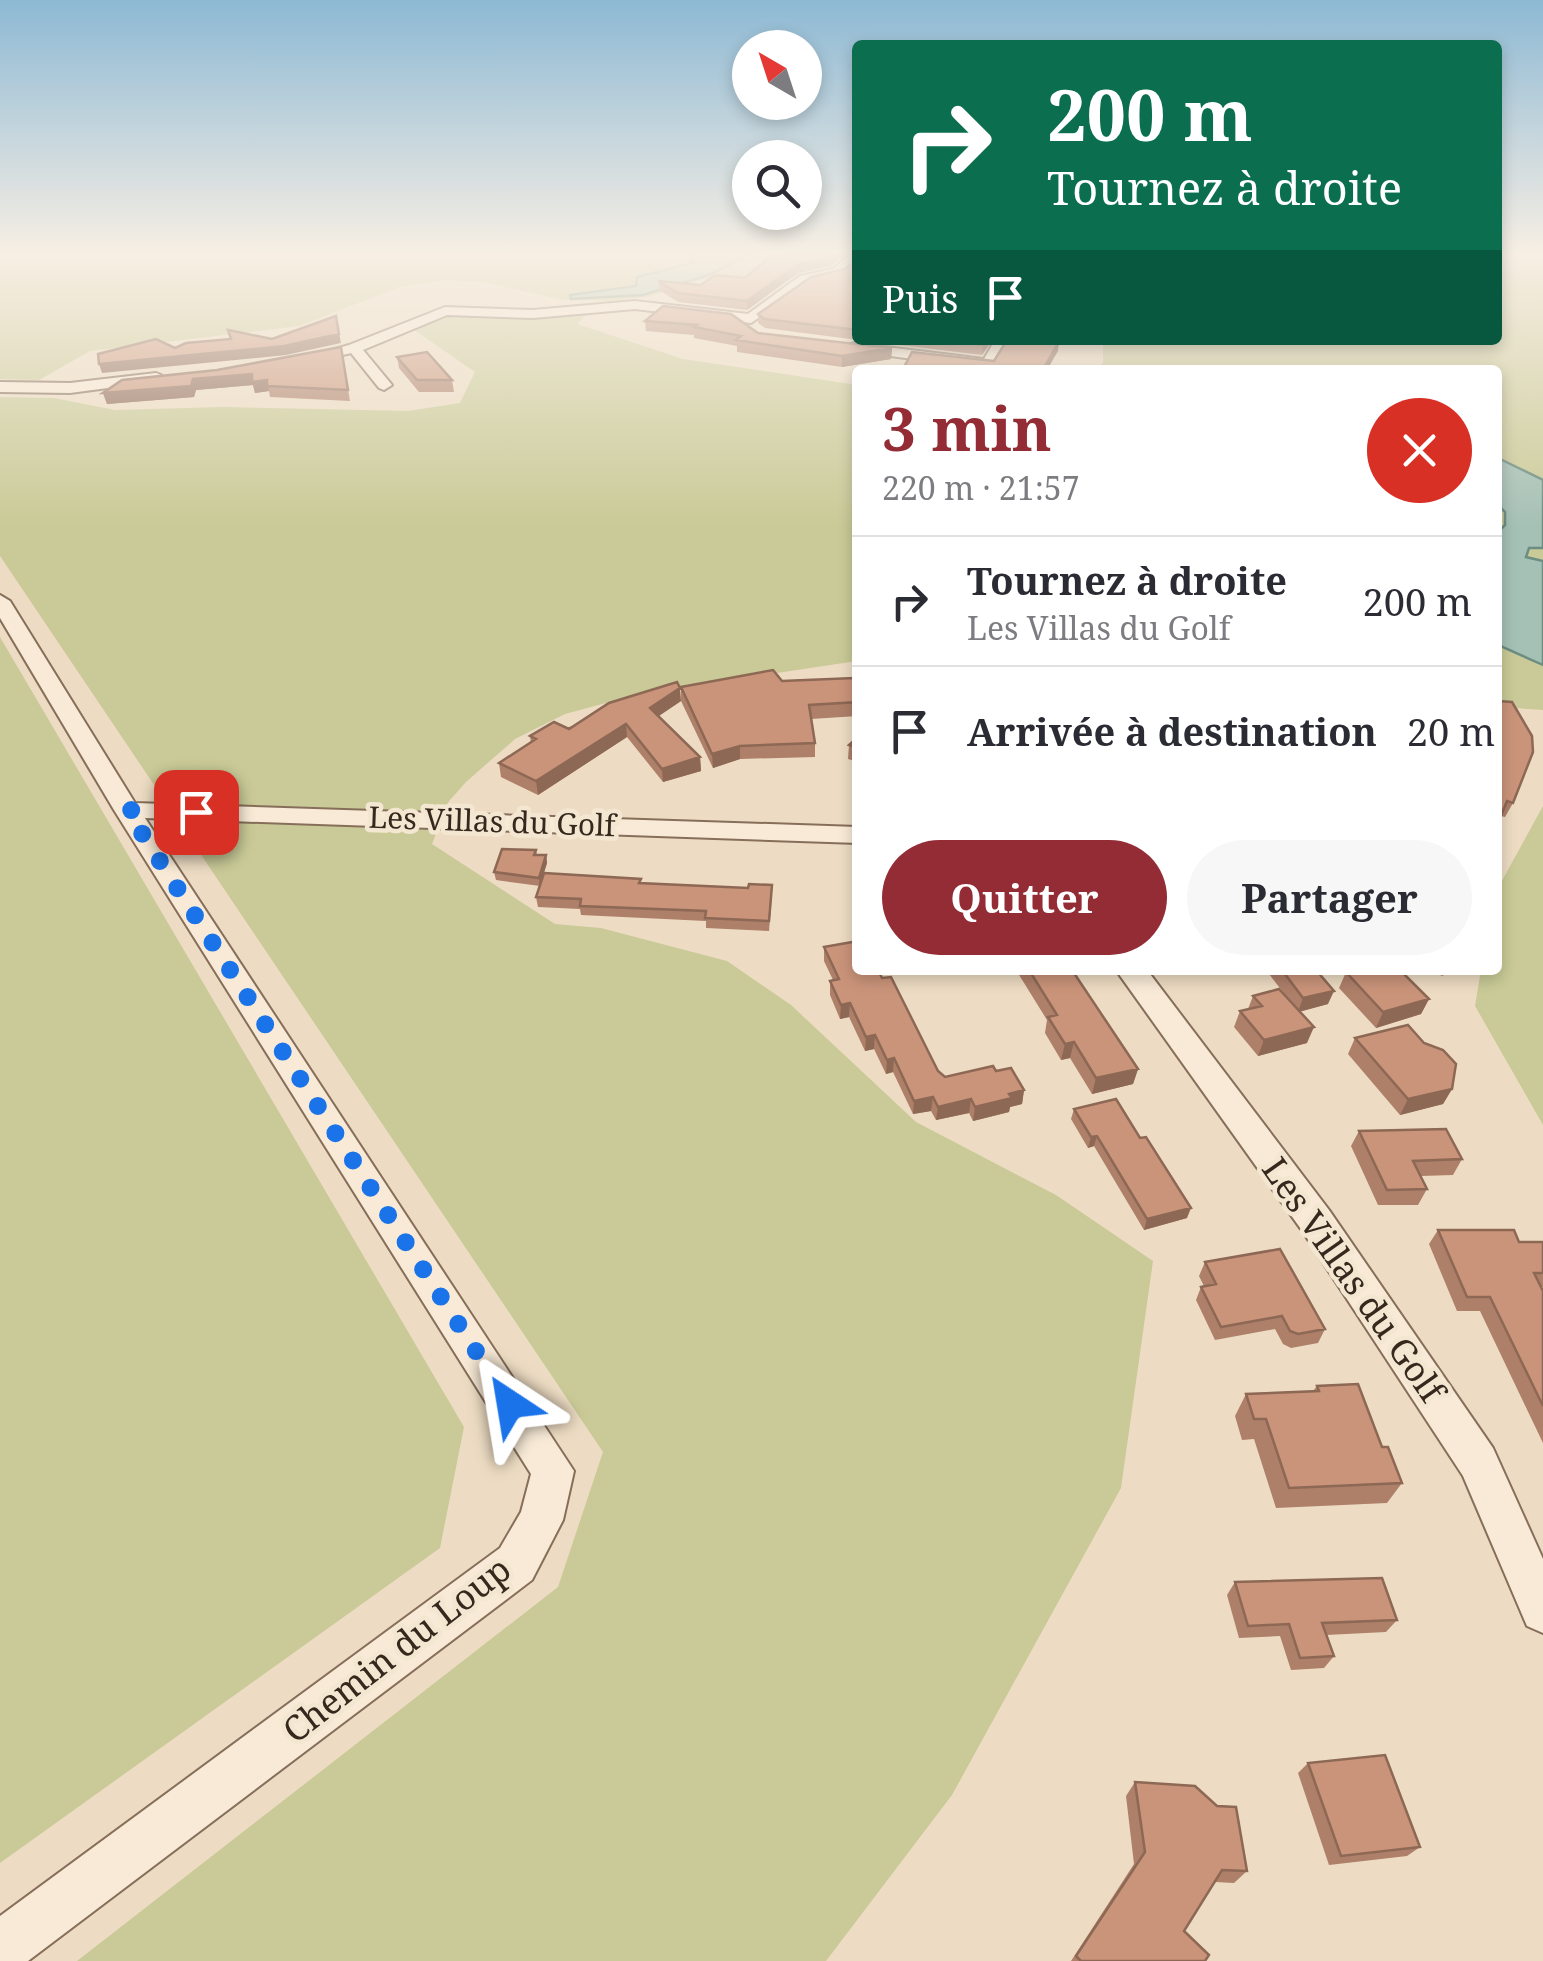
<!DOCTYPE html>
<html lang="fr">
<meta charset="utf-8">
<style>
:root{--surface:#fff;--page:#f7f7f7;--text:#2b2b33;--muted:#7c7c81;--line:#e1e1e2;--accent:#942c36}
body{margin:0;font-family:"Noto Serif",serif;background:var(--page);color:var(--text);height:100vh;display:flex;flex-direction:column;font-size:38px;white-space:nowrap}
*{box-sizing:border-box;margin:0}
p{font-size:32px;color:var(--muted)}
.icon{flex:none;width:55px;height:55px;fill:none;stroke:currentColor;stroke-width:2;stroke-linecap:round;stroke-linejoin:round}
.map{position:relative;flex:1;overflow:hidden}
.sheet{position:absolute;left:852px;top:365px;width:650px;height:610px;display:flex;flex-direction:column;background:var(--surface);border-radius:10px;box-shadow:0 5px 15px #0003}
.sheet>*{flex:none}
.banner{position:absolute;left:852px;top:40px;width:650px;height:305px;border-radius:10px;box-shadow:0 5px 15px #0003;background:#0b6e4f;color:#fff;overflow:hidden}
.needle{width:65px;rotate:321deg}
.fabs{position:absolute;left:732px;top:30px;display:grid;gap:20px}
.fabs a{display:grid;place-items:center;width:90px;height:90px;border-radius:50%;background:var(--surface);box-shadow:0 5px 15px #0003;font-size:50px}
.pin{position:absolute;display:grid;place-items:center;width:85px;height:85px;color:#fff;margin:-42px;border-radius:20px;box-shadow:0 5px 15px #0006}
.me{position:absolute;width:110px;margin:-55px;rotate:327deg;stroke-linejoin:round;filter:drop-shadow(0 0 8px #0008)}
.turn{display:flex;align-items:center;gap:35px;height:210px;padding:0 30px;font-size:45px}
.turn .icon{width:130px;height:130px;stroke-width:2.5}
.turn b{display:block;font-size:70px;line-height:85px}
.then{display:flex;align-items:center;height:95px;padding:0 30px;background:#0003;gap:20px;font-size:38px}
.round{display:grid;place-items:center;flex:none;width:105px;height:105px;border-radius:52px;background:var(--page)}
.headline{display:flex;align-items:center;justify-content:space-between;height:170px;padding:0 30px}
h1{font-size:60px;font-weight:700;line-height:75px;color:var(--accent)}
.primary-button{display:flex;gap:20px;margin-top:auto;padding:20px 30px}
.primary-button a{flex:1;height:115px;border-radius:60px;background:var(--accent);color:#fff;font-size:40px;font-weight:700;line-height:115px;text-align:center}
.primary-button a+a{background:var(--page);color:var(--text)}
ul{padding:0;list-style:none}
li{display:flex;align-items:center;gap:30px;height:130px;padding:0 30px;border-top:2px solid var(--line)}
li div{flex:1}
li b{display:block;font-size:38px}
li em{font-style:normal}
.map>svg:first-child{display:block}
.green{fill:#c9ca97}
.water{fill:#a5c0b5;stroke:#6c8d82;stroke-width:2.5}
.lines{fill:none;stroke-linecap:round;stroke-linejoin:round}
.minor-casing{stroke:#866e5a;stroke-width:4}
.minor{fill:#f8ead6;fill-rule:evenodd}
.wall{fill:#ae7f69}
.shaded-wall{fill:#8d6855}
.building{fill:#ca947a;stroke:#8d6855;stroke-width:2.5}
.route{stroke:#1a73e8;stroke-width:18;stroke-dasharray:0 32.4}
.labels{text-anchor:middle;stroke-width:9;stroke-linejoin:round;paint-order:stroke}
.street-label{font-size:30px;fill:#37281e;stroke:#f4e7d2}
.near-street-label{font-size:35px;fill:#37281e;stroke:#f4e7d2}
</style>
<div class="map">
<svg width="1543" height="1961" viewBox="0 0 1543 1961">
<rect width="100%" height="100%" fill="#eddcc3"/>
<path class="green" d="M0,253H767L747,266L806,274L772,283L714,276L649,297L607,301L563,300L482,282L444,280L400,287L299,326L90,351L39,380L0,379Z
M1498,253H1543V710L1498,707V370H1095L1103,363V340H1498Z
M588,313L577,324L683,359L857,385V661L643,693L565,714L515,739L466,782L449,801L432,844L555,924L601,928L727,961L791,1005L916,1122L1056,1195L1153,1261L1121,1488L952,1795L826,1961H77L558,1587L603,1452L0,556V397L54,398L115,410L224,407L408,411L460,403L475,372L410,327L443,315L541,319Z
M0,637L464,1427L440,1548L0,1863Z
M1543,806V1125L1475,1006L1481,970H1498V888Z"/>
<path class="water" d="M703,253H752L709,275L643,295L571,299L570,295L636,286L637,277L693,263L689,256Z
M1498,458L1543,480V548H1529L1526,557L1543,561V665L1498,645V532L1505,525V512L1498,505Z"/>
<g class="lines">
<defs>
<path id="minor" d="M852,253H858V261L842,275L809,282L751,323L635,309L533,318L447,315L363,350L392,385L384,390L379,388L351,353L301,365L294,361L349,345L445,307L533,310L635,301L748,314L800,276L833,269Z
M995,340H1009L993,367L988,369L853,351L846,347L853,343L984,359Z
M156,373L161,375V381L70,393L0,392V382L70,383Z
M0,595L10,601L135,803L858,827V843L145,818L574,1471L563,1520L532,1580L28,1961H0V1916L500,1548L521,1512L531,1474L114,810L0,618Z
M1116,970H1147L1329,1210L1493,1448L1543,1559V1633L1527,1626L1463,1476L1303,1232Z"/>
</defs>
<use href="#minor" class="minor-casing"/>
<use href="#minor" class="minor"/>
</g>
<path class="wall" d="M774,253H846L831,266L798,273L747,310L678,302L659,290L658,281L701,285L745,278Z
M858,258V340L765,328L758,323V314L845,269Z
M663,306L758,333L892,348L891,359L842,367L737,352V346L694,338V335L646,331L645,321Z
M859,340H992L982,355Z
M341,347L350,401L270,397L269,391L255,393L253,385L196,390L194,397L107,404L103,393Z
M397,357L452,380L454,392H419L399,368Z
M782,681L858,689V716L811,719L815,743V757L740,759L713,768L681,701V687Z
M681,701L659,716L700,757L701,771L663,782L627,737L538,795L501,777L499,763L531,743L530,736Z
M1498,701L1513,803L1505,817L1500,816Z
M858,737V762L848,759L849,745Z
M536,850L537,855H546L547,863L543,875L772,895L769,931L706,928V921L581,915L580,909L538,907L536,897L540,886L496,880L494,872Z
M824,947L945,1077L996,1071L1024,1090L1022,1104L1010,1107L1009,1112L973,1121L969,1113L936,1120L931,1111L913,1114L893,1072L886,1074L874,1049L865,1051L849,1017L840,1019L830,995V981L833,980L824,961Z
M1016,970H1072L1138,1069L1133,1084L1092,1094L1070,1058L1061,1060L1045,1033L1047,1020Z
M1266,970H1316L1328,1004L1299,1012L1307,1043L1258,1056L1234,1027L1240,1011L1248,1009L1253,996L1289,1000Z
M1424,970H1446L1443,976Z
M1346,972L1429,999L1421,1014L1376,1028L1339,988Z
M1355,1038L1452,1089L1443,1104L1400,1115L1348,1054Z
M1074,1109L1140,1138L1187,1218L1144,1230L1094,1146L1088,1148L1071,1119Z
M1359,1131L1462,1159L1453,1175L1421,1176L1427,1189L1418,1205H1378L1351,1146Z
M1438,1230L1519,1242H1543V1287H1541L1543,1291V1443L1480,1311H1457L1429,1244Z
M1205,1262L1325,1329L1318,1343L1291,1348L1283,1344L1275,1329L1215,1340L1196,1300L1201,1287L1204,1286L1199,1276Z
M1317,1386L1382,1447L1402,1483L1387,1503L1276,1508L1254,1439L1242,1440L1235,1416L1246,1394L1313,1391Z
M1235,1582L1397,1620L1386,1632L1326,1635L1334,1656L1324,1668L1291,1670L1280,1636L1239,1638L1227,1595Z
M1308,1763L1420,1847L1407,1856L1329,1865L1298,1773Z
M1135,1782L1247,1871L1234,1883L1215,1882L1184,1931L1205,1961H1071L1134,1864L1126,1796Z"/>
<path class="shaded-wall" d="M836,253H846L831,266L798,273L747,310V301L798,264Z
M336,316L341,343L286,355L102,373L99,364L339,334Z
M987,340H992L982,355L983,345Z
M1059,341L1058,351L1047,370H1038Z
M892,348L891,359L842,367V356Z
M252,374L267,380L269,391L255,393L253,385L196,390L194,397L107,404L103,393L193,379Z
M680,688L681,701L651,721L650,708Z
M626,724L627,737L538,795L536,781Z
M740,746V759L713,768L712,754Z
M700,757L701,771L663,782L662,769Z
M546,855L547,863L540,886L539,878Z
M1334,991L1328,1004L1298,1012L1303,998Z
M1429,999L1421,1014L1376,1028L1383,1012Z
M850,1003L849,1017L840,1019L841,1005Z
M1314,1027L1307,1043L1258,1056L1264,1040Z
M875,1035L874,1049L865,1051L866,1037Z
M1074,1042L1070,1058L1061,1060L1065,1044Z
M894,1058L893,1072L886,1074L887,1060Z
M1138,1069L1133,1084L1092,1094L1096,1078Z
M1452,1089L1443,1104L1400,1115L1408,1099Z
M1024,1090L1022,1104L1010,1107L1009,1112L973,1121L975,1107L1009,1094Z
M933,1097L931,1111L913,1114L914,1101Z
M971,1099L969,1113L936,1120L938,1107Z
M1097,1136L1094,1146L1088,1148L1091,1137Z
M1191,1208L1187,1218L1144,1230L1147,1219Z"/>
<path class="building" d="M774,253H836L832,257L798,264L747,301L678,293L658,281L701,285L715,275L745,278Z
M858,258V330L764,319L758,314L811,277L845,269Z
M663,306L731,314L758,333L892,348L842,356L736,340L741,336L694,327L697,325L645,321Z
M336,316L339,334L284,346L99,364L98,354L156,339L175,348L186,343L231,339L228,330L272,339Z
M940,340H987L983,345Z
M1007,340L1059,341L1045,366L1038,370H965L954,366L940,370L903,369L912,352L994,361Z
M341,347L348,390L267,386V380L252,382V374L193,379L191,386L103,393L122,380L217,370Z
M427,352L452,380H417L397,357Z
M773,670L782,681L854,678L858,689V702L809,705L815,743L740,746L712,754L681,687Z
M677,682L680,688L650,708L700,757L662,769L626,724L536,781L499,763L536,739L530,736L554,722L569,729L609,703Z
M1498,701L1512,702L1532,736L1533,752L1513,803L1507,801L1498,823Z
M858,737V748L849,745Z
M502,849L536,850L534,855H546L539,878L494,872Z
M544,873L641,879L639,883L748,888L749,884L772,885L769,921L705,918L706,911L580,906L581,899L536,897Z
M858,941V970H878L882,978L891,977L938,1071L945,1077L993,1066L996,1071L1011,1068L1024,1090L1009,1094L1012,1098L975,1107L971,1099L938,1107L933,1097L914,1101L894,1058L887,1060L875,1035L866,1037L850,1003L841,1005L830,981L839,979L824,947Z
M1029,970H1072L1138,1069L1096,1078L1074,1042L1065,1044L1048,1017L1057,1015Z
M1282,970H1316L1334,991L1303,998Z
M1355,970H1400L1429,999L1383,1012L1346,972Z
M1279,989L1314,1027L1264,1040L1240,1011L1262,1006L1253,996Z
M1408,1025L1424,1043L1443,1050L1456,1064L1452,1089L1408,1099L1355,1038Z
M1116,1099L1140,1138L1146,1137L1191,1208L1147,1219L1097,1136L1091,1137L1074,1109Z
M1446,1129L1462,1159L1413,1161L1427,1189L1387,1190L1359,1131Z
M1438,1230H1514L1519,1242H1543V1273H1534L1543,1291V1406L1490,1297H1467Z
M1280,1249L1325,1329L1298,1334L1290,1331L1282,1316L1221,1327L1201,1287L1216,1284L1205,1262Z
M1358,1384L1382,1447H1388L1402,1483L1289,1488L1266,1419H1254L1246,1394L1319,1391L1317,1386Z
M1382,1578L1397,1620L1322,1623L1334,1656L1300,1658L1289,1624L1248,1626L1235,1582Z
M1385,1755L1420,1847L1341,1856L1308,1763Z
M1135,1782L1195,1786L1217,1806L1236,1807L1247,1871L1222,1870L1184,1931L1209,1955L1205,1961H1081L1076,1956L1145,1852Z"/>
<linearGradient id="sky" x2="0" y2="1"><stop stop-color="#8db9d4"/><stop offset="0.48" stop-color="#f7efe4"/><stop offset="1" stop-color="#f7efe4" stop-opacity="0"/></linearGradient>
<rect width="1543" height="528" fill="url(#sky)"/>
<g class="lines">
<path class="route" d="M196,812L127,810L510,1404"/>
</g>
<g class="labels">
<g class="street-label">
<text transform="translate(492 822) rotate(2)" y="10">Les Villas du Golf</text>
</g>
<g class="near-street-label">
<text transform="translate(1353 1280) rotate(55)" y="12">Les Villas du Golf</text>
<text transform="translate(397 1650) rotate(-38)" y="12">Chemin du Loup</text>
</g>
</g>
</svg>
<div class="fabs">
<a><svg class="needle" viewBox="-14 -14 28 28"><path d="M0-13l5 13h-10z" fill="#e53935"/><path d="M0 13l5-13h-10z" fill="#7c7c81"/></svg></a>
<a><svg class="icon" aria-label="search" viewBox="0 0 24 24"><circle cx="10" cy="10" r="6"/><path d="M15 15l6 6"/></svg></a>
</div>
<div class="pin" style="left:196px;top:812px;background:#d93025"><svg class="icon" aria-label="arrive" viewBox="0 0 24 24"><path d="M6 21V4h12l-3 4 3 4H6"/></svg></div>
<svg class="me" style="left:510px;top:1404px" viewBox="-20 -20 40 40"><path d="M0-17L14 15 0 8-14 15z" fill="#1a73e8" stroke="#fff" stroke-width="4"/></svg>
<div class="banner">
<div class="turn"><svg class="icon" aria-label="right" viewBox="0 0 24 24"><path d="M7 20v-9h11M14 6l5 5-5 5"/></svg><div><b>200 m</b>Tournez à droite</div></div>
<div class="then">Puis<svg class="icon" aria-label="arrive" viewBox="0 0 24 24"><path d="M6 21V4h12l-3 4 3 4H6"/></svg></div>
</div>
<section class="sheet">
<div class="headline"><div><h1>3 min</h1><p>220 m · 21:57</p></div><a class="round" style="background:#d93025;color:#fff"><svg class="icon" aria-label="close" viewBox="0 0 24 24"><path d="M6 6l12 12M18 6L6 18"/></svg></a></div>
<ul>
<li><svg class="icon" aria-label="right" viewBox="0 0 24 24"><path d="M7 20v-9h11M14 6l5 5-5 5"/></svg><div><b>Tournez à droite</b><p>Les Villas du Golf</p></div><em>200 m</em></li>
<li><svg class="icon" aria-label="arrive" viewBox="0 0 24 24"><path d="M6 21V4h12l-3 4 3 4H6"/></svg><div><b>Arrivée à destination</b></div><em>20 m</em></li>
</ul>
<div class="primary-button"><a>Quitter</a><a>Partager</a></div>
</section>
</div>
